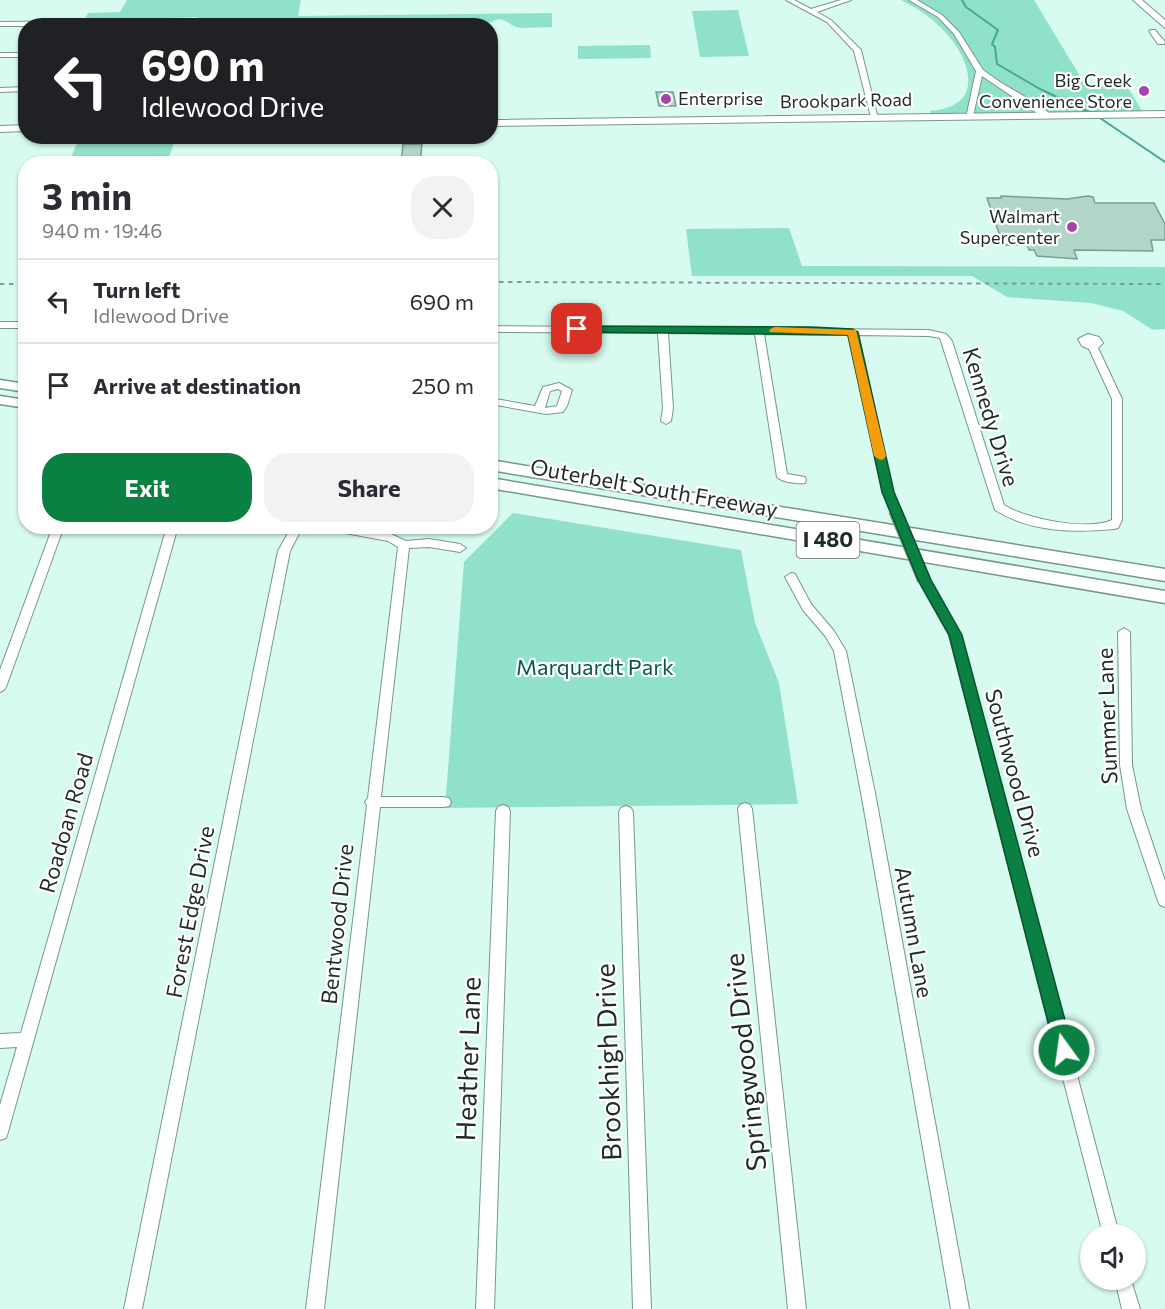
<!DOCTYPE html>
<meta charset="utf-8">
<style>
:root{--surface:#fff;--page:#f2f2f3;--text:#2b2b33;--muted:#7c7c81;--line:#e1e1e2;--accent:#0b8043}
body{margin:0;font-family:Commissioner,sans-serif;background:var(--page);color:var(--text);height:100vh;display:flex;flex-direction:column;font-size:22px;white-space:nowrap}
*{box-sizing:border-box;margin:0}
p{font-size:20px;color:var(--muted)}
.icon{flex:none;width:33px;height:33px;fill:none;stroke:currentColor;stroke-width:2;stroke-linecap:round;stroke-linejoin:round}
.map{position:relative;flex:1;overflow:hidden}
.side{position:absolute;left:18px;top:156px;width:480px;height:378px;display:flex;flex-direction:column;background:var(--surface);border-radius:24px;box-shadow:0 2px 4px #0004}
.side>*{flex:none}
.banner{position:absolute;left:18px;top:18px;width:480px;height:126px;border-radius:24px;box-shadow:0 2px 4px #0004;background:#202124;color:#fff;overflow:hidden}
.controls{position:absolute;left:1080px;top:1224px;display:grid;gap:12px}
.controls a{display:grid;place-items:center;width:66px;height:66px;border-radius:50%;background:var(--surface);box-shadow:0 2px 4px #0004;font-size:30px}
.pin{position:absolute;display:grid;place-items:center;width:51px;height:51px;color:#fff;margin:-26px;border-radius:12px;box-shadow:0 3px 9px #0006}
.me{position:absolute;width:66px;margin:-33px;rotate:346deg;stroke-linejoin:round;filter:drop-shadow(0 0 4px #0008)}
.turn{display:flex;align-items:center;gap:21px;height:126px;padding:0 24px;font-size:27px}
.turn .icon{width:78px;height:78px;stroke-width:2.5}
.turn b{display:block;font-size:42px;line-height:51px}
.round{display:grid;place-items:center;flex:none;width:63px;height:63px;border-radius:24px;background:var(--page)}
.head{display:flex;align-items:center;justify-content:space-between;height:102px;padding:0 24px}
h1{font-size:36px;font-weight:700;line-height:45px}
.cta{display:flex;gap:12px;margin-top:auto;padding:12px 24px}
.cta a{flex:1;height:69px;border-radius:24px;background:var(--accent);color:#fff;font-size:24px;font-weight:700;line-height:69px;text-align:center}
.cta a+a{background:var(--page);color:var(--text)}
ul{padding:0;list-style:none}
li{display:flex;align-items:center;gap:18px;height:84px;padding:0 24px;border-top:2px solid var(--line)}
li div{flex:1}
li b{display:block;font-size:22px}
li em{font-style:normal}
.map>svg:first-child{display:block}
.green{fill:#90e1ca}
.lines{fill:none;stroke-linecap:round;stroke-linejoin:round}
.stream{stroke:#47a890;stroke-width:2}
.building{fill:#b2d5ca;stroke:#7b9c92;stroke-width:1.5}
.minor-casing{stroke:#76978d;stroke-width:2}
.major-casing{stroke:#76978d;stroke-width:2}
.highway-casing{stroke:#76978d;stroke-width:3}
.minor{fill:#fff;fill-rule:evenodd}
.major{fill:#fff;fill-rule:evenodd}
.highway{fill:#fff;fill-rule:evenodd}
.rail{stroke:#829b94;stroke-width:2;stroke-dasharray:4.5 4.5;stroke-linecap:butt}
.minor-bridge-casing{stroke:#76978d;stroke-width:14;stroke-linecap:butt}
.minor-bridge{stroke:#fff;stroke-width:12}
.route{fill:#0b8043;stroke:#07532c;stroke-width:1.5}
.slow{fill:#f59e0b}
.poi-dot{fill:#a444ac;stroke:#fff;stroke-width:2}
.labels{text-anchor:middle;stroke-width:4.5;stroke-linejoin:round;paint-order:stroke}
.far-poi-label{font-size:18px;fill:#1e2b27;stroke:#fff;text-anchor:end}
.far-street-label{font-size:18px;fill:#1e2b27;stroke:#fff}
.shield{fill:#fff;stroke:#626b68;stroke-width:1.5}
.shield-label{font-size:21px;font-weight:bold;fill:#1e2b27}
.street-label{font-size:22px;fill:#1e2b27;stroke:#fff}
.park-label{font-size:22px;fill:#075a4a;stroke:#fff}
.near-street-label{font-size:27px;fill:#1e2b27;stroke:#fff}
</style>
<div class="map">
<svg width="1165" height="1309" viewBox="0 0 1165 1309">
<rect width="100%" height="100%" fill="#d7fbf0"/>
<path class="green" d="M127,0H301L298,16L552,13V27C542,27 532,28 522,28C505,27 506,10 486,26L195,25L197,17L84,21L88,13L120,12Z
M901,0H1034L1086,86H1127L1142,111L931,114L930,111C989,107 970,54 939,26C928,15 915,7 901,0Z
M738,10L749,56L700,57L692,11Z
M650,45L651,58L578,59V46Z
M176,137L167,163H68L78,142H70L71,138Z
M789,228L802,266L1165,267V329L1153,330L1123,311L1091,303L1007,297L972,276H692L686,229Z
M513,513L741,550L755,623L779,683L798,804L445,808L464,562Z"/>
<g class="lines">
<path class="stream" d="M962,0L966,7L998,30L992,44L995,47L997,64L1040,89L1091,113
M1097,116L1165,162"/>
</g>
<path class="building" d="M656,92H673L676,106H659Z
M403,144H422L420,164H401Z
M1001,196L1067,199L1088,196L1093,197L1095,203H1154L1165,224V240H1151L1153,251L1074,250L1077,259L1037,256L1034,250H1029L1027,245H1003L987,198H1001Z"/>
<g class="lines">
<defs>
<path id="minor" d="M786,0H794L811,9L841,0H851L817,12L831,20L861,50L878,119L871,117L854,51L827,22Z
M909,0H917L942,15L959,32L983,70L1000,82L1044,108L1050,115L1049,117H1043L982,76L973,116L966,118L976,71L954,34L938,17Z
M181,20L184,22L183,26H0V22Z
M1151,30H1155L1165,42L1164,44H1158L1149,31Z
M0,53H26V57H0Z
M26,87V91L0,92V88Z
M0,322H26V328H0Z
M490,326L929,330L946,334L952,341L1004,505C1026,519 1088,531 1112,520V399L1089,349L1082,346L1078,339L1088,334L1099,337L1103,343L1098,348L1122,399V520L1118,528L1114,529C1074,533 1030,532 995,510L940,338L929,336L857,335L893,492L900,510L895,514L890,510L883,492L848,335L764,334L787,474L805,477L806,480L805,483C797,484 782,482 777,477L755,334L668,333L673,408L671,421L666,424L661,421L663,408L658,333L490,332Z
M559,383L572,390L567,406L563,412L546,414L490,404V398L535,406L543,387ZM558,389L562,391L557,406L545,408L550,391Z
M53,526H64L6,687L4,690L0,692V670Z
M167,526H178L8,1132L6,1138L0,1140V1105L17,1047L0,1048V1034L21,1033Z
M292,526H303L290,551L142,1309H124L278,551Z
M324,526H351L391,534L406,541L429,539L460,544L466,548L460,552L429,547L409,548L381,797H444L449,798L451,802L449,806L444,807H380L324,1309H306L367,805L365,802L368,798L398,547L388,541L329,530Z
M791,573L795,574L811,604L834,631L846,651L876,798L969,1309H951L862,798L834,651L826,637L803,610L785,577Z
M924,576L928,577L961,635L1119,1234H1103L949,635L918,580Z
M1124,628L1130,632L1132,765L1141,809L1165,881V907L1160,905L1158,901L1127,809L1120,765L1118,632Z
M745,803L750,805L752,809L806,1309H788L738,809L740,805Z
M503,805L508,807L510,811L494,1309H476L496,811L498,807Z
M626,806L631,808L633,812L651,1309H633L619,812L621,808Z
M1115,1280H1131L1140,1309H1122Z"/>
<path id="major" d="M1133,0H1142L1165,20V28Z
M1165,111V117L490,126V120Z
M26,125V131L0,132V126Z"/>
<path id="highway" d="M0,380L26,384V392L0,388Z
M0,396L26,400V408L0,404Z
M490,460L1165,569V581L490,470Z
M490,478L1165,591V603L490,488Z"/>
</defs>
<use href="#minor" class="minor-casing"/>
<use href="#major" class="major-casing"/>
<use href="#highway" class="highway-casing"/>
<use href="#minor" class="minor"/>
<use href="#major" class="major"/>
<use href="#highway" class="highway"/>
<path class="rail" d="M490,282L1165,284
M0,284H26"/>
<defs>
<path id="minor-bridge" d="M895,510L924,580"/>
</defs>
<use href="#minor-bridge" class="minor-bridge-casing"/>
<use href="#minor-bridge" class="minor-bridge"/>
</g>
<path class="route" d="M577,326L811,327L852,329L858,332L894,492L931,580L962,635L1073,1050L1070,1056L1064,1059L1058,1056L1055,1050L949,635L918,580L882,492L848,335L573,332V327Z"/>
<path class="slow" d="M774,327L856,330L886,456L884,459L880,460L874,456L848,335L770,332L769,330Z"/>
<g class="poi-dot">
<circle cx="1144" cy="91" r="6"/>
<circle cx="666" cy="99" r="6"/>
<circle cx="1072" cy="227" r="6"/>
</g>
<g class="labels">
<g class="far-poi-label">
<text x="1132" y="87">Big Creek<tspan x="1132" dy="21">Convenience Store</tspan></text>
<text x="678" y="105" text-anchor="start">Enterprise</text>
<text x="1060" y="223">Walmart<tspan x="1060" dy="21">Supercenter</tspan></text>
</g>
<g class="far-street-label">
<text transform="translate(846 101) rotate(-1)" y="6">Brookpark Road</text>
</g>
<rect class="shield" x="796.5" y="522" width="63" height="36" rx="4.5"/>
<g class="shield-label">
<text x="828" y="547">I 480</text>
</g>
<g class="street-label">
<text transform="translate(991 417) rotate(73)" y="8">Kennedy Drive</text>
<text transform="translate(654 488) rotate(10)" y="8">Outerbelt South Freeway</text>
<text transform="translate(1107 716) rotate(-92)" y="8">Summer Lane</text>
<text transform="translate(1015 773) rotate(75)" y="8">Southwood Drive</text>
<text transform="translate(66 823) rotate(-74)" y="8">Roadoan Road</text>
<text transform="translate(190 912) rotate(-79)" y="8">Forest Edge Drive</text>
<text transform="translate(337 924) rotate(-84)" y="8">Bentwood Drive</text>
<text transform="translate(914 932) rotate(80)" y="8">Autumn Lane</text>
</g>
<g class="park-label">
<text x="595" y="675">Marquardt Park</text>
</g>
<g class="near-street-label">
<text transform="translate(469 1059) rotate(-88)" y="9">Heather Lane</text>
<text transform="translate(609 1062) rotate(-92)" y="9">Brookhigh Drive</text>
<text transform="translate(746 1062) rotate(-96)" y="9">Springwood Drive</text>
</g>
</g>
</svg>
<div class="controls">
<a><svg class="icon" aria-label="sound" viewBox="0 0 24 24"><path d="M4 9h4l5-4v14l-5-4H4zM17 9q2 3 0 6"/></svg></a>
</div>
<div class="pin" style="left:577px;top:329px;background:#d93025"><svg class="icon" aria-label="arrive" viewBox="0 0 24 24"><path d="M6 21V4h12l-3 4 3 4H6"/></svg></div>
<svg class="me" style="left:1064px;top:1050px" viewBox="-20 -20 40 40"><circle r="17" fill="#0b8043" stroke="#fff" stroke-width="3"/><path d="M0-11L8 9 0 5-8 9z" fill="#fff"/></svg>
<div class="banner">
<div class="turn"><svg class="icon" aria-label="left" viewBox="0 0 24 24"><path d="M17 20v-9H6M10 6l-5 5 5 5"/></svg><div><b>690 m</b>Idlewood Drive</div></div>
</div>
<section class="side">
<div class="head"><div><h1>3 min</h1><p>940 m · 19:46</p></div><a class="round"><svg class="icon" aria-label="close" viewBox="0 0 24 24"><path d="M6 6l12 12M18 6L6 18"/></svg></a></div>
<ul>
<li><svg class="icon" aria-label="left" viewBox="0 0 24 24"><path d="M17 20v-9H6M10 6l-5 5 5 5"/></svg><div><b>Turn left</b><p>Idlewood Drive</p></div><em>690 m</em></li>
<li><svg class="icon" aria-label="arrive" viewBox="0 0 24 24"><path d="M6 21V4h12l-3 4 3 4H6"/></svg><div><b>Arrive at destination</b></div><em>250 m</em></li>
</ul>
<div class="cta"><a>Exit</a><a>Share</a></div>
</section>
</div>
